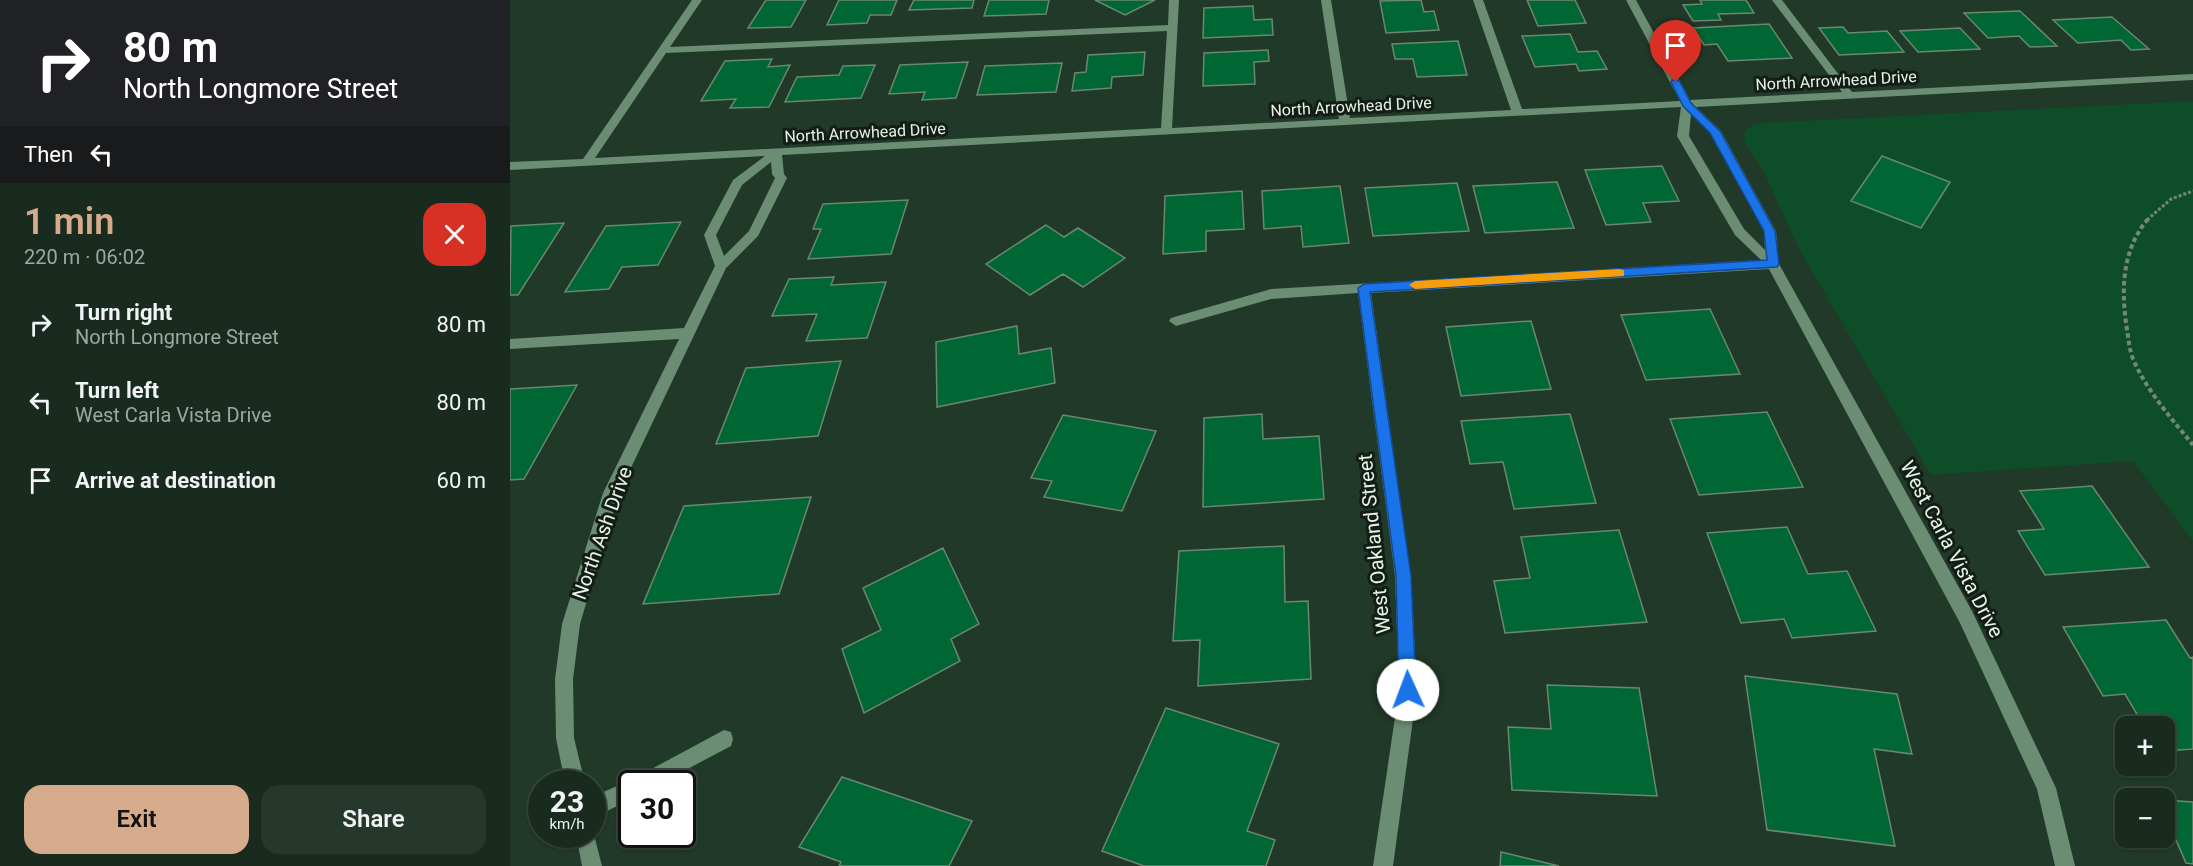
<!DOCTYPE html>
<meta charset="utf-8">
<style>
:root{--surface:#192b1e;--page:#26372b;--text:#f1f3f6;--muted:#9fa7a4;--line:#37473c;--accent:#d6ab8b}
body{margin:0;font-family:Roboto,sans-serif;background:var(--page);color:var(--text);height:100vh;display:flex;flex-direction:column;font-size:22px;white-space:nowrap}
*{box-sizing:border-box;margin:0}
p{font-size:20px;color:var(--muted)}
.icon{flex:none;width:33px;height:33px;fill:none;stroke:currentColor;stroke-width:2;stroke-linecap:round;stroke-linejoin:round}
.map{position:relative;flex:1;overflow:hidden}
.panel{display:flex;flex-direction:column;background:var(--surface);width:510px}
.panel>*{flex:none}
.banner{background:#202124;color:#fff;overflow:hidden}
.buttons{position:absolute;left:1605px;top:716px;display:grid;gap:12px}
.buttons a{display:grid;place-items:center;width:60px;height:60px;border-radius:12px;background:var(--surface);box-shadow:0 2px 4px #0004,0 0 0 2px var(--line);font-size:30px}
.speed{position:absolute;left:18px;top:770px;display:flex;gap:12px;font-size:30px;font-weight:700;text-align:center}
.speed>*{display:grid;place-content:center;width:78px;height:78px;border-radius:50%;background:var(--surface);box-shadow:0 2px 4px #0004,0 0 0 2px var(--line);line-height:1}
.speed small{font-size:15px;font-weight:400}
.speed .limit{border:3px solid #111;border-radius:9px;background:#fff;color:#111}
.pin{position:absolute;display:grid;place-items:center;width:51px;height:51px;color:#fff;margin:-62px -26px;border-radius:50% 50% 50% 0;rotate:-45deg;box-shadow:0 0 6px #0007}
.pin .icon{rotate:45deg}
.me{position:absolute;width:66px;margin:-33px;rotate:358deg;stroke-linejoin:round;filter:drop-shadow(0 0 4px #0008)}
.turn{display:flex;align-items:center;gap:21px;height:126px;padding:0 24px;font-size:27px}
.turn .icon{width:78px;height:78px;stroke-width:2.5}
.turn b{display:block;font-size:42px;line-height:51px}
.then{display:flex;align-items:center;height:57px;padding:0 24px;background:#0003;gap:12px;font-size:22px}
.round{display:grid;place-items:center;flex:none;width:63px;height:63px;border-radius:18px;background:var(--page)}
.head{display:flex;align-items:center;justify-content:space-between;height:102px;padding:0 24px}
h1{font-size:36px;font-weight:600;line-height:45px;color:var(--accent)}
.action{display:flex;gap:12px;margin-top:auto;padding:12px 24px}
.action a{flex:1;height:69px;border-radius:18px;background:var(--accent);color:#111;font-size:24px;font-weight:600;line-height:69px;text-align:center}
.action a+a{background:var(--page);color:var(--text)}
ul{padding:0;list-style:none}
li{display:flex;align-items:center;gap:18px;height:78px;padding:0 24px}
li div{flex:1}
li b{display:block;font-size:22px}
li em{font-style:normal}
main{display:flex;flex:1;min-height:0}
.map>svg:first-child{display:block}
.green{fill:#0d4e29}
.building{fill:#006734;stroke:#6c8672;stroke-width:1.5}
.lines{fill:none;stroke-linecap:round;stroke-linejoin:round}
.path-far1{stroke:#748879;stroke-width:3;stroke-dasharray:3 2;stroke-linecap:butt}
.path{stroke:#748879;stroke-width:4;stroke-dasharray:4.5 3;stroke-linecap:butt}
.minor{fill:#6b8d74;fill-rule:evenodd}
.route{fill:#1a73e8;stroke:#114b97;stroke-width:1.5}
.slow{fill:#f59e0b}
.labels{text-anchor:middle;stroke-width:6;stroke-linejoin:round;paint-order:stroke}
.far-street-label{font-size:16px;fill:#e6f4e9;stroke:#131d16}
.street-label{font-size:20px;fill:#e6f4e9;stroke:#131d16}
</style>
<main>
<section class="panel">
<div class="banner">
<div class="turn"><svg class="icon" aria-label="right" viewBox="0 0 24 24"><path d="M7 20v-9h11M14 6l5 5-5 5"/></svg><div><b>80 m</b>North Longmore Street</div></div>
<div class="then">Then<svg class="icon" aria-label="left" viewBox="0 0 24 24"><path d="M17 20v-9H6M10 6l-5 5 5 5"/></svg></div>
</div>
<div class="head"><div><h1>1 min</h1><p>220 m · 06:02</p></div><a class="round" style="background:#d93025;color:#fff"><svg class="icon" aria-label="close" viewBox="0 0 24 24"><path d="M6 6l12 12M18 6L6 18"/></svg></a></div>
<ul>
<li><svg class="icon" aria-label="right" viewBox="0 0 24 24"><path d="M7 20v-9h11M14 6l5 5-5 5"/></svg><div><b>Turn right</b><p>North Longmore Street</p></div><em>80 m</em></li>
<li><svg class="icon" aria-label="left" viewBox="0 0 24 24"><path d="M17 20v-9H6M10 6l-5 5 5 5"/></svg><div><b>Turn left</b><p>West Carla Vista Drive</p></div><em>80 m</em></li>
<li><svg class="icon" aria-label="arrive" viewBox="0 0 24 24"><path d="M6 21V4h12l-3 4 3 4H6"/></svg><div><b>Arrive at destination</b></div><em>60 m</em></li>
</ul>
<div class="action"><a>Exit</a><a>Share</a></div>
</section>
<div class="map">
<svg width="1683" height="866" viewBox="0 0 1683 866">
<rect width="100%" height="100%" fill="#213928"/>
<path class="green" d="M1683,101V541L1623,461L1421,475L1289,249L1253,170L1234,141L1235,131L1241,126L1252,123Z"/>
<path class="building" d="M256,0H296L281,27L238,28Z
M329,0H387L381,15H360L357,23L317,25Z
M404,0H464L462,8L399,10Z
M479,0H539L536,14L474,16Z
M585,0H645L615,15Z
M911,0L914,12L924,11L929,30L876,33L870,1Z
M1017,0H1065L1076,23L1028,26Z
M1190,0H1236L1244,13L1208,14L1211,20L1183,21L1173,5L1192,4Z
M743,6L744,20L762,19L763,35L693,38L694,8Z
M1510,11L1547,46L1520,47L1509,36L1478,38L1454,13Z
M1602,17L1639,49L1621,50L1611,40L1568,43L1543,20Z
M1259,24L1282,58L1218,61L1207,44L1194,45L1183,28Z
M1333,27L1338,33L1377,31L1394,52L1329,55L1309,28Z
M1450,28L1470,49L1408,52L1390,31Z
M1060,34L1068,52L1087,51L1097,69L1069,71L1066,64L1025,67L1012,36Z
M948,41L957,75L907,77L903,59H885L882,44Z
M758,50L759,61L744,62L745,84L693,86L694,53Z
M635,52L633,75L602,77L601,88L562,91L565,73L576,72L578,55Z
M262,59L258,67L280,65L259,107L220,108L226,99L191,101L215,61Z
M458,62L446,98L412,100L415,92L379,94L390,65Z
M552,63L546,92L467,95L475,66Z
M365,65L351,98L275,102L287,77L329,75L333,66Z
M1372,156L1440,182L1411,228L1341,201Z
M1152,166L1169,201L1133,203L1141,222L1096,225L1075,170Z
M1047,182L1064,228L975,233L963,186Z
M947,183L959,231L863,236L855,188Z
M830,186L839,243L793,247L791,226L754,229L752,191Z
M732,191L734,229L696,231V251L653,254L655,196Z
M398,200L381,254L298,259L311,229H303L313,204Z
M171,222L148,265L112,267L99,289L55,292L96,226Z
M54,223L8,295H0L1,226Z
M536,225L554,237L568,228L615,258L573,287L553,274L520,295L476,264Z
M324,277L321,285L376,282L357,338L296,341L307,314L262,316L279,279Z
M1200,309L1230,374L1136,380L1111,315Z
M1021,321L1041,389L951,396L936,327Z
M507,326L509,354L541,348L545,383L427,407L426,342Z
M331,361L308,436L206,444L236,368Z
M67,385L14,479L0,480V389Z
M1257,412L1293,487L1189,495L1160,419Z
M752,414L753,439L809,436L814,499L693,507L694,418Z
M1060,414L1086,503L1004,509L993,462L960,464L951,421Z
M553,415L646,431L612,511L534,497L542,481L521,478Z
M1582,486L1639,567L1535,575L1508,531L1534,529L1510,491Z
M301,497L269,594L133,604L174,506Z
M1277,527L1298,574L1337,571L1366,631L1282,638L1274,619L1231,623L1197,533Z
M1109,530L1137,622L995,633L984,581L1020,578L1011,537Z
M774,546L775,602L798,601L801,679L688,686L690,640L663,641L669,551Z
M433,548L469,624L441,639L450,661L354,713L332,649L371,630L353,588Z
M1656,620L1680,658L1683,657V749L1654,751V726H1634L1615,694L1593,696L1553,627Z
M1235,676L1387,694L1402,754L1364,749L1385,846L1257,830Z
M1037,685L1129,688L1147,796L1002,790L998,727L1041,729Z
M656,708L769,744L737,831L765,840L756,866H634L592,851Z
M332,777L462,821L439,866H329L331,862L289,847Z
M1654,800L1683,802V864L1676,863L1654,812Z
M991,852L1049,866H990Z"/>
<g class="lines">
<path class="path-far1" d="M1637,220L1661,199L1683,191"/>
<path class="path" d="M1638,219C1610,252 1611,295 1618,336C1619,344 1620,351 1623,359C1637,391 1661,418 1683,445"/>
<path class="minor" d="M182,0H192L160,47L658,25L659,0H669L662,128L829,119L811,0H821L840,118L1001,110L963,0H973L1012,109L1170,101L1116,0H1126L1180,100L1332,92L1262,0H1272L1342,92L1683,74V80L1186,107L1211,131L1266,231L1269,264L1462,611L1546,788L1565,866H1545L1527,789L1450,623L1259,269L861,293L901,576L907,690L883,866H863L889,690L885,576L848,293L761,299L666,326L659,321L661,318L761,289L1251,260L1225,235L1167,136L1171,107L272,155L274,174L277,178L248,236L216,268L109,493L70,624L63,679L64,738L75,783H55L46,738L45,679L52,624L93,493L169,339L0,349V339L174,328L205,266L194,235L223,180L255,156L0,170V162L73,159ZM657,31L651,128L85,158L156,53ZM1181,114L1200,133L1254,231L1255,250L1234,229L1179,136ZM261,162L262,174L265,178L239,231L214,256L206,235L232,185Z
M214,730L221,732L223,739L221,746L151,783H122V799L82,818V797L123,779Z
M82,827L92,866H72L66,834H82Z"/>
</g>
<path class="route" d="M1162,80H1169L1181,103L1210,131L1265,231L1269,264L1267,267L860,292L901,576L906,690L903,696L898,698L892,696L889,690L886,576L848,288L854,284L1257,260L1254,231L1200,133L1173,106L1161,82Z"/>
<path class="slow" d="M1109,269L1114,270V276L905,289L899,285L905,281Z"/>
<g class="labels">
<g class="far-street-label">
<text transform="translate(1326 80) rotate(-3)" y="6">North Arrowhead Drive</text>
<text transform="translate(841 106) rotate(-3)" y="6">North Arrowhead Drive</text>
<text transform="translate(355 132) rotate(-3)" y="6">North Arrowhead Drive</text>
</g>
<g class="street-label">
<text transform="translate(92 533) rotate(-70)" y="7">North Ash Drive</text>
<text transform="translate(864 544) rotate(-96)" y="7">West Oakland Street</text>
<text transform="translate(1442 549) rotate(62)" y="7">West Carla Vista Drive</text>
</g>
</g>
</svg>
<div class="buttons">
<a>+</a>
<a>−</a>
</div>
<div class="speed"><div>23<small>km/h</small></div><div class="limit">30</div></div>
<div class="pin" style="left:1166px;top:82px;background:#d93025"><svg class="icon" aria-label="arrive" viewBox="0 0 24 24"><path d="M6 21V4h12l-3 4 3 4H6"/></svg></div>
<svg class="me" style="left:898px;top:690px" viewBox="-20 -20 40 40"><circle r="19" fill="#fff"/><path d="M0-13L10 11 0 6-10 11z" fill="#1a73e8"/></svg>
</div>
</main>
